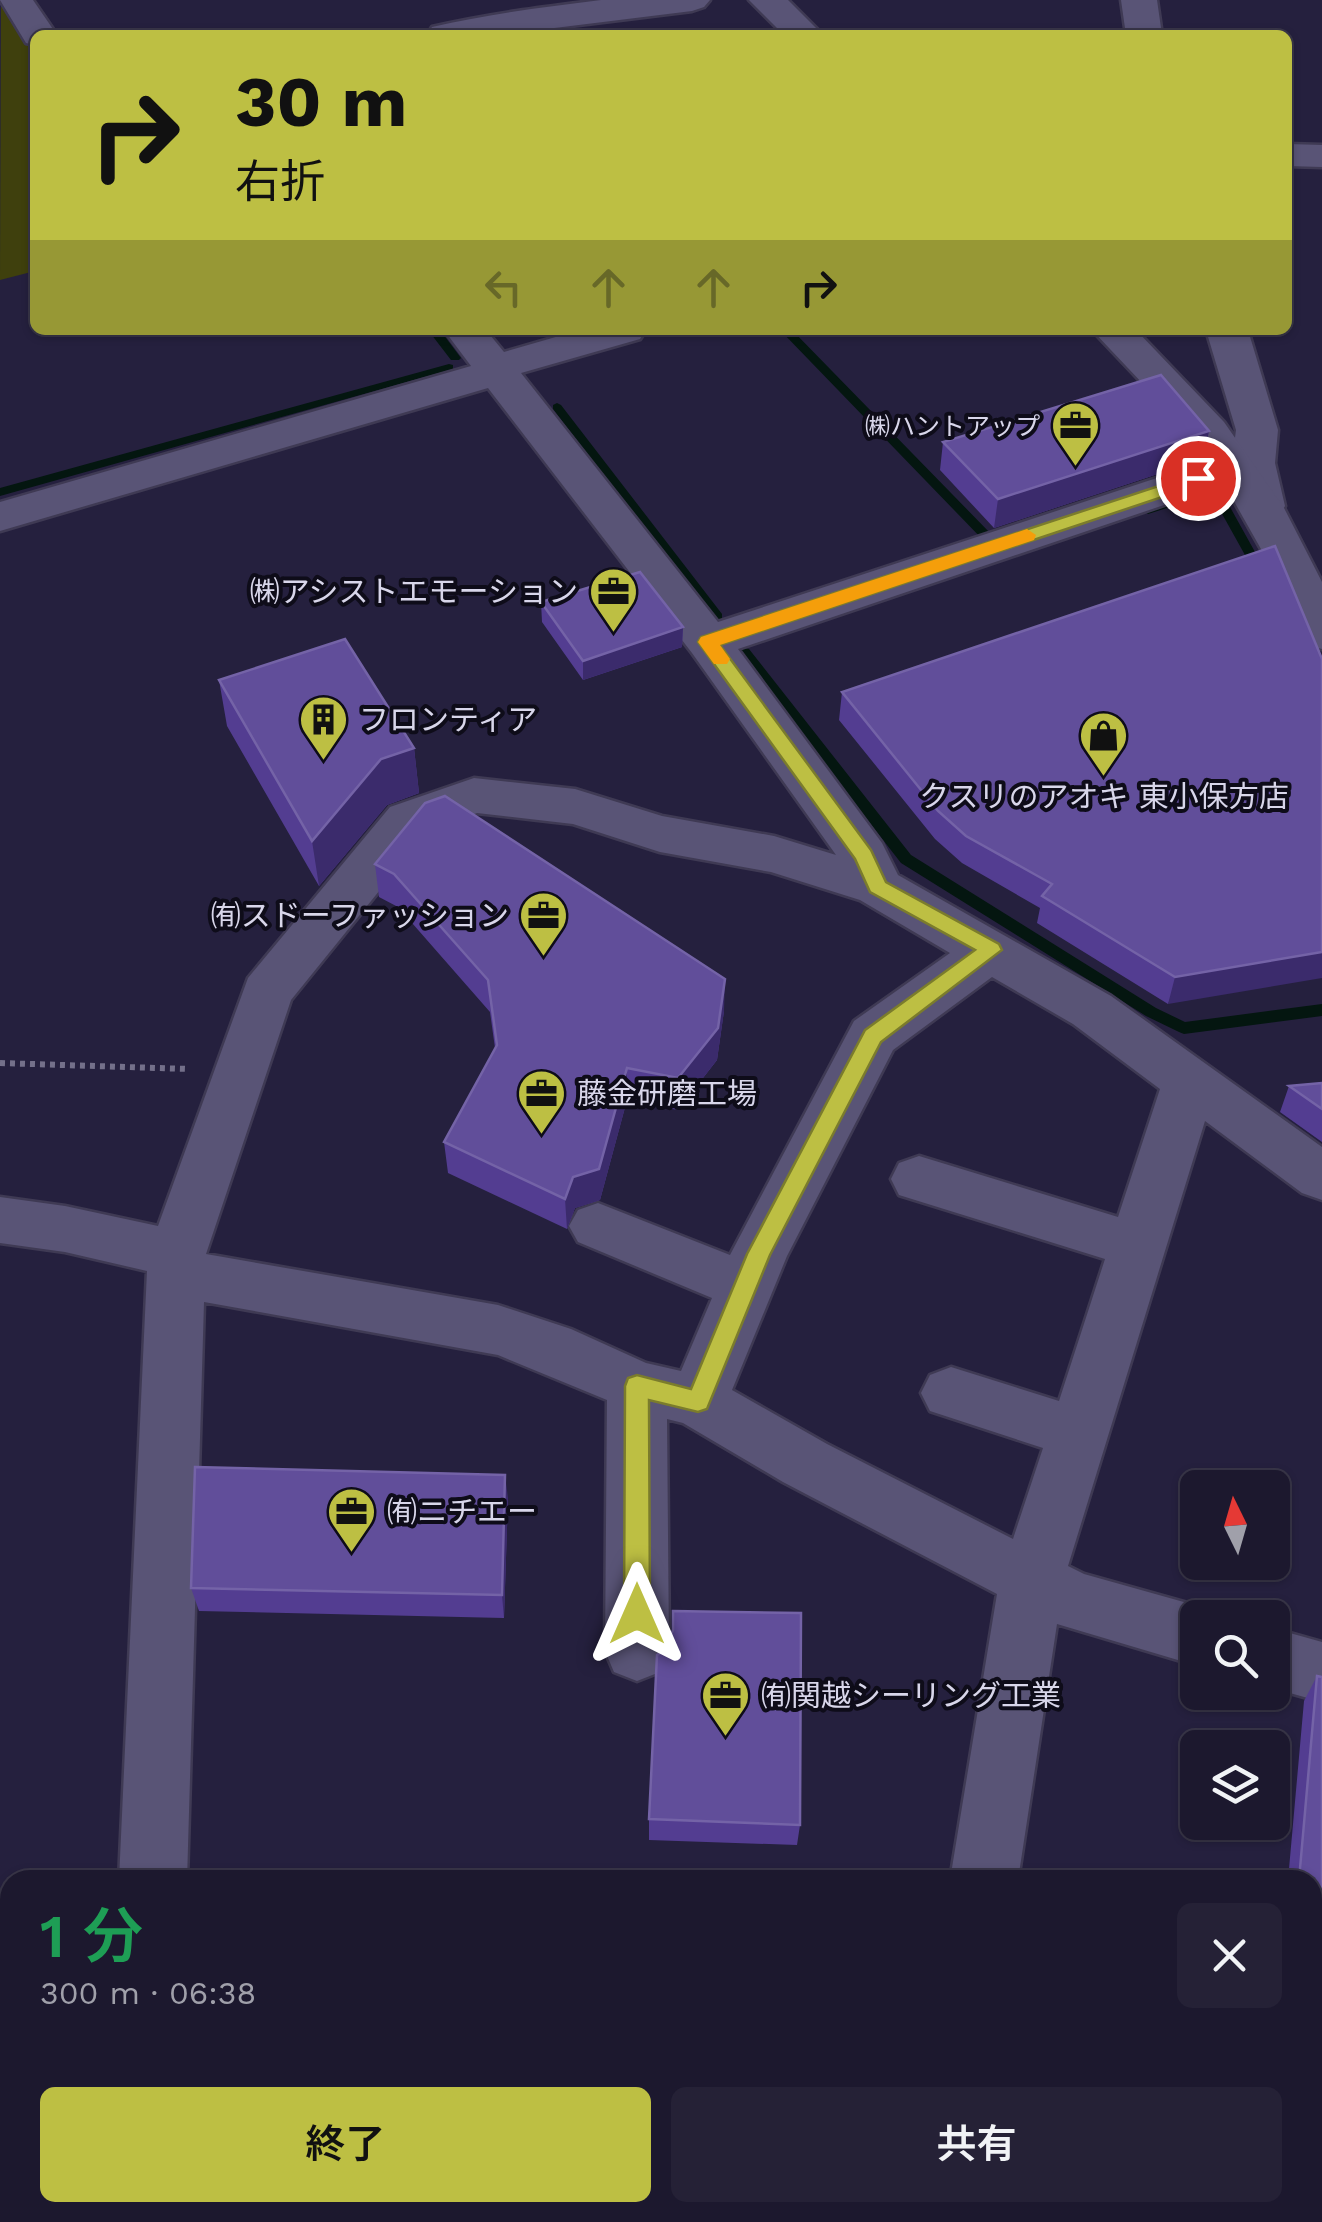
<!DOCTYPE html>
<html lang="ja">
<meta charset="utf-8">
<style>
:root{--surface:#1c182e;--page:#252136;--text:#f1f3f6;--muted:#a0a0aa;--line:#3a374a;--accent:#bdbf43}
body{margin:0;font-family:"Work Sans","Noto Sans JP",sans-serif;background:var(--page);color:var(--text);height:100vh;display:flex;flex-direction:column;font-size:38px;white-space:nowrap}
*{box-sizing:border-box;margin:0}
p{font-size:32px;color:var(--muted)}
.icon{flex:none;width:55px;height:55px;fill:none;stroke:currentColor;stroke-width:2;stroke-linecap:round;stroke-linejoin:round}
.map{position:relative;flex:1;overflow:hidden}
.sheet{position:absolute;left:0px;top:1870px;width:1322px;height:352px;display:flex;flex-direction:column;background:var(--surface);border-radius:30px 30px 0 0;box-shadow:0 2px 8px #0004,0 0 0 2px var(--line)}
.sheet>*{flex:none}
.banner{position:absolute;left:30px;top:30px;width:1262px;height:305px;border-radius:15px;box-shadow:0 2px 8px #0004,0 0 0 2px var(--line);background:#bdbf43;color:#111;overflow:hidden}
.needle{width:65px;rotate:355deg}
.tools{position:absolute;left:1180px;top:1470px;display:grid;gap:20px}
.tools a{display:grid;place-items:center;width:110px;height:110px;border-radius:15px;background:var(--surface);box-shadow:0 2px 8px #0004,0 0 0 2px var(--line);font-size:50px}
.pin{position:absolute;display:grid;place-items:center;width:85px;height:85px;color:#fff;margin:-42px;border:5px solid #fff;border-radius:50%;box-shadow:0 2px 10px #0007}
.me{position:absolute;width:110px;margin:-55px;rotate:0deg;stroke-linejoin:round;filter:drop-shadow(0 0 8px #0008)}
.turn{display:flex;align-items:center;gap:35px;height:210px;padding:0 40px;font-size:45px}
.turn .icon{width:130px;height:130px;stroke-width:2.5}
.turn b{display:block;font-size:70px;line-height:85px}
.lanes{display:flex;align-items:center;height:95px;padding:0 40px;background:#0003;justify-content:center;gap:50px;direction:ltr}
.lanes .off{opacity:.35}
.round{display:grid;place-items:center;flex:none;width:105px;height:105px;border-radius:15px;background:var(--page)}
.summary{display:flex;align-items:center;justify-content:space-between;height:170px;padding:0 40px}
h1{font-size:60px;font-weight:600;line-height:75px;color:#1e9e55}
.button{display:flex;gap:20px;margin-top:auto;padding:20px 40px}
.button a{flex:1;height:115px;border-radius:15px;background:var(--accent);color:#111;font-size:40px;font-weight:600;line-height:115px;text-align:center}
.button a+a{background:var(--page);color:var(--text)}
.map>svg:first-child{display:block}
.green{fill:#3f400d}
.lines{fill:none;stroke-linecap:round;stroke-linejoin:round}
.stream{fill:#041610;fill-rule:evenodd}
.minor-casing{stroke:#3f3a54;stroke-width:5}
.secondary-casing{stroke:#3f3a54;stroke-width:5}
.path{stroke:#74708a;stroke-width:6;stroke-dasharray:5 5;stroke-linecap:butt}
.minor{fill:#595476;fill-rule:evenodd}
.secondary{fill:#595476;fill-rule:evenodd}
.wall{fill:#533d91}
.shaded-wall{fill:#3b2b6c}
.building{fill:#614e9a;stroke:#7463a7;stroke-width:2.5}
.route{fill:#bdbf43;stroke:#7b7c2c;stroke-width:2.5}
.slow{fill:#f59e0b}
.labels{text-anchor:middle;stroke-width:8;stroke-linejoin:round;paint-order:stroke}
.far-poi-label{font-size:25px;fill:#d8d6ea;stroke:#0e0c19;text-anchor:end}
.poi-label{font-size:30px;fill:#d8d6ea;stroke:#0e0c19;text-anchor:start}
</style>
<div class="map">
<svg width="1322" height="2222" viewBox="0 0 1322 2222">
<rect width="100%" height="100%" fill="#25203e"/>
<path class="green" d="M1,0L35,51V271L0,280Z"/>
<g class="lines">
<path class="stream" d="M428,330H440L461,358L459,360H451Z
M780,330H792L992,535V541H984Z
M449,364L453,365V369L0,496V488Z
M557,403L561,405L722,614V620H714L553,409V405Z
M1214,485L1220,489L1265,570L1263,573H1255L1211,494L1148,514L1142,510L1144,507Z
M744,648L749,649L911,855L1156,1008L1185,1022L1322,1004V1016L1184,1034L1179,1032L1146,1016L901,863L739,655L738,652Z"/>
<defs>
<path id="minor" d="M0,0H33L57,35H35V45L26,43Z
M601,0H710L704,7L692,11L498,35H427L432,27C488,14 544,7 601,0Z
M1121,0H1157L1162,35H1126Z
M1288,144L1322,145V167L1288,166Z
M444,330H486L504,352L580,330H646L640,339L521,373L718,622L1233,453L1236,430L1206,330H1248L1278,430L1275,463L1285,506L1279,516L1263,520L1247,516L1235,481L738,649L882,843L898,875L1111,996L1322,1147V1200L1302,1193L1205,1121L1068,1566L1084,1574L1198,1606L1222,1618H1198V1666L1057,1624L1018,1880H950L997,1594L783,1482L683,1423L667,1419L669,1651L660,1672L637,1681L614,1672L605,1651L607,1400L498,1355L204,1302L187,1880H119L147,1271L65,1252L0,1243V1197L65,1206L158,1226L248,978L390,807L474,778L575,789L662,816L774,836L836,855L692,653L488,388L0,531V502L471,366ZM477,813L573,824L660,852L771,872L860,900L950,953L854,1021L730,1255L598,1203L578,1210L569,1226L578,1242L712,1298L681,1371L646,1363L571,1329L498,1305L206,1254L291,1000L426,833ZM992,977L1073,1024L1160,1089L1118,1217L919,1156L899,1163L891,1179L899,1195L1105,1259L1059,1401L951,1367L930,1375L921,1393L930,1411L1043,1448L1013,1539L827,1444L732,1390L787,1256L893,1050Z
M1272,1628L1322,1642V1702L1272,1688Z
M1312,2041L1322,2043V2115L1312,2113Z
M83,2212H157L156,2222H82Z
M964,2212H1038V2222H964Z"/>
<path id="secondary" d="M749,0H788L823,35H784Z
M1092,330H1136L1224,422L1284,508L1322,582V649L1306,645L1299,634L1261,549L1218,473L1179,422Z"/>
</defs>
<use href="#minor" class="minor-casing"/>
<use href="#secondary" class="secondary-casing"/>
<path class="path" d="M0,1063L189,1069"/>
<use href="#minor" class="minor"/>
<use href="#secondary" class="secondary"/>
</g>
<path class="wall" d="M1209,431L1203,459L994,528L940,470L943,442Z
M541,602L683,627L682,647L583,680L542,622Z
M1322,659L1168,1004L1037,923L1040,908L962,863L935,839L839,720L842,692Z
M219,680L414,748L419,793L387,805L319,886L227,726Z
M375,864L724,1011L717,1060L678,1110L627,1100L600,1200L575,1208L567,1229L448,1173L444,1142L495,1048L490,1012L398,907L379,897Z
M1322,1083V1142L1280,1112L1289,1086Z
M508,1498L504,1618L199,1611L191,1588Z
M1317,1676L1322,1677V1924L1312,1922V1880H1288L1304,1701Z
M649,1819L800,1825L797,1845L649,1840Z"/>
<path class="shaded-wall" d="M1209,431L1203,459L994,528L998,499Z
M683,627L682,647L583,680V661Z
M414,748L419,793L387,805L319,886L312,841L381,759Z
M1322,952V978L1168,1004L1175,977Z
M725,979L724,1011L717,1060L678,1110V1078Z
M627,1068V1100L600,1200L575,1208L567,1229L565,1199L573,1177Z
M505,1475L508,1498L504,1618L502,1595Z"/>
<path class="building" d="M1161,375L1209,431L998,499L943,442Z
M1275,546L1322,659V952L1175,977L1042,896L1052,884L966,836L938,811L842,692Z
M640,572L683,627L583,661L541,602Z
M345,639L414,748L381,759L312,841L219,680Z
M445,796L725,979L718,1028L678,1078L627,1068L599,1169L573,1177L565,1199L444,1142L497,1045L488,980L394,874L375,864L425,803Z
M1322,1083V1109L1289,1086Z
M195,1467L505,1475L502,1595L191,1588Z
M673,1611L801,1613L800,1825L649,1819L657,1655L664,1651L673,1630Z
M1317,1676L1322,1677V1899L1312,1896V1880H1299Z"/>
<path class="route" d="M1198,473L1204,474V483L720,645L871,850L886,882L999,944L1002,950L881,1042L770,1255L707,1409L698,1412L649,1400L650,1614L646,1622L637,1626L628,1622L624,1614L625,1386L628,1378L637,1375L691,1389L747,1254L865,1030L975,950L870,892L855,859L698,642L701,637Z"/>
<path class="slow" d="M1027,529L1036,535L1034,540L720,645L730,659L727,664H714L698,642L701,637Z"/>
<defs>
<symbol id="office-pin" viewBox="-11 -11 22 30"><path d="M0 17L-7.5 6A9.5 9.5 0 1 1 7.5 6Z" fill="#bdbf43" stroke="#0e0c19"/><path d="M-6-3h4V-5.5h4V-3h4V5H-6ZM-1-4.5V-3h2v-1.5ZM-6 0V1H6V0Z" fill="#111"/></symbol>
<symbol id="building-pin" viewBox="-11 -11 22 30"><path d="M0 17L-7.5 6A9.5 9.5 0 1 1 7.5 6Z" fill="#bdbf43" stroke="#0e0c19"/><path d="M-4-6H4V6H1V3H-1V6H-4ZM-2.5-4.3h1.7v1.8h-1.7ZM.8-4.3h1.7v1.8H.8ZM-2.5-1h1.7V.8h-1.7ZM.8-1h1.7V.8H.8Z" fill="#111"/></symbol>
<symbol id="shop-pin" viewBox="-11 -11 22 30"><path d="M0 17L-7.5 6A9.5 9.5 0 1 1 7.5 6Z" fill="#bdbf43" stroke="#0e0c19"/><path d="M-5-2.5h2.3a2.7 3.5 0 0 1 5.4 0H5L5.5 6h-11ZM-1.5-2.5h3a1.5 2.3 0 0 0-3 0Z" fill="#111"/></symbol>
</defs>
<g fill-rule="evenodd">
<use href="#office-pin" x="1048" y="398" width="55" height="75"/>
<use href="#office-pin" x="586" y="564" width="55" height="75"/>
<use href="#building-pin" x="296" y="692" width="55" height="75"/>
<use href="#shop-pin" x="1076" y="708" width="55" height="75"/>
<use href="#office-pin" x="516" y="888" width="55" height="75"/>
<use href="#office-pin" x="514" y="1066" width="55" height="75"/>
<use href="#office-pin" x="324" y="1484" width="55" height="75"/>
<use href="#office-pin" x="698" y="1668" width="55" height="75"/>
</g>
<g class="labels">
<g class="far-poi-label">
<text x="1040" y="435">㈱ハントアップ</text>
</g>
<g class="poi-label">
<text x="578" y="602" text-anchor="end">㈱アシストエモーション</text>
<text x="359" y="730">フロンティア</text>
<text x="1104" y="807" text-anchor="middle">クスリのアオキ 東小保方店</text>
<text x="509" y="926" text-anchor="end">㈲スドーファッション</text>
<text x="577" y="1104">藤金研磨工場</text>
<text x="387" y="1522">㈲ニチエー</text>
<text x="761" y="1706">㈲関越シーリング工業</text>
</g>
</g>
</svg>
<div class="tools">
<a><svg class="needle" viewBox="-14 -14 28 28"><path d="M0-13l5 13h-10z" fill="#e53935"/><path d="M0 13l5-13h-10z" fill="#a0a0aa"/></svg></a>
<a><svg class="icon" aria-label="search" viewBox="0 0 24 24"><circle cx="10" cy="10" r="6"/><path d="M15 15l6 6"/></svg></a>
<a><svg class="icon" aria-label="layers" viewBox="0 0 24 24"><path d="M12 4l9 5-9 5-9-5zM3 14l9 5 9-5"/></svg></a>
</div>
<div class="pin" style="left:1198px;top:478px;background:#d93025"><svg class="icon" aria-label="arrive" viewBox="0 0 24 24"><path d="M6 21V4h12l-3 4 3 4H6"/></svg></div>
<svg class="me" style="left:637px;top:1614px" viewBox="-20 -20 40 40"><path d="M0-17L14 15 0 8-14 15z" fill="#bdbf43" stroke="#fff" stroke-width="4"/></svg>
<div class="banner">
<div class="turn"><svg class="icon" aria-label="right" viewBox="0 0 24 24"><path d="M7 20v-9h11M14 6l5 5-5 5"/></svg><div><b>30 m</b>右折</div></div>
<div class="lanes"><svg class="icon off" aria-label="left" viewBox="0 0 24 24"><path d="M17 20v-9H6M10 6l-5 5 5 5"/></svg><svg class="icon off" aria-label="ahead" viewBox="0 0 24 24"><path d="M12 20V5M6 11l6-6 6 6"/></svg><svg class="icon off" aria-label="ahead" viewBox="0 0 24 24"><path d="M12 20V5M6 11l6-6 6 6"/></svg><svg class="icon" aria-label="right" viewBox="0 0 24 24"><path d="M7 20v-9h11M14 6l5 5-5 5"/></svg></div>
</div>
<section class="sheet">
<div class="summary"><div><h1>1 分</h1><p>300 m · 06:38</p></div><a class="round"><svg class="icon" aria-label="close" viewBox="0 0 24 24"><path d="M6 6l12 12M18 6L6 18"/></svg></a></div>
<div class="button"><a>終了</a><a>共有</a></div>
</section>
</div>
